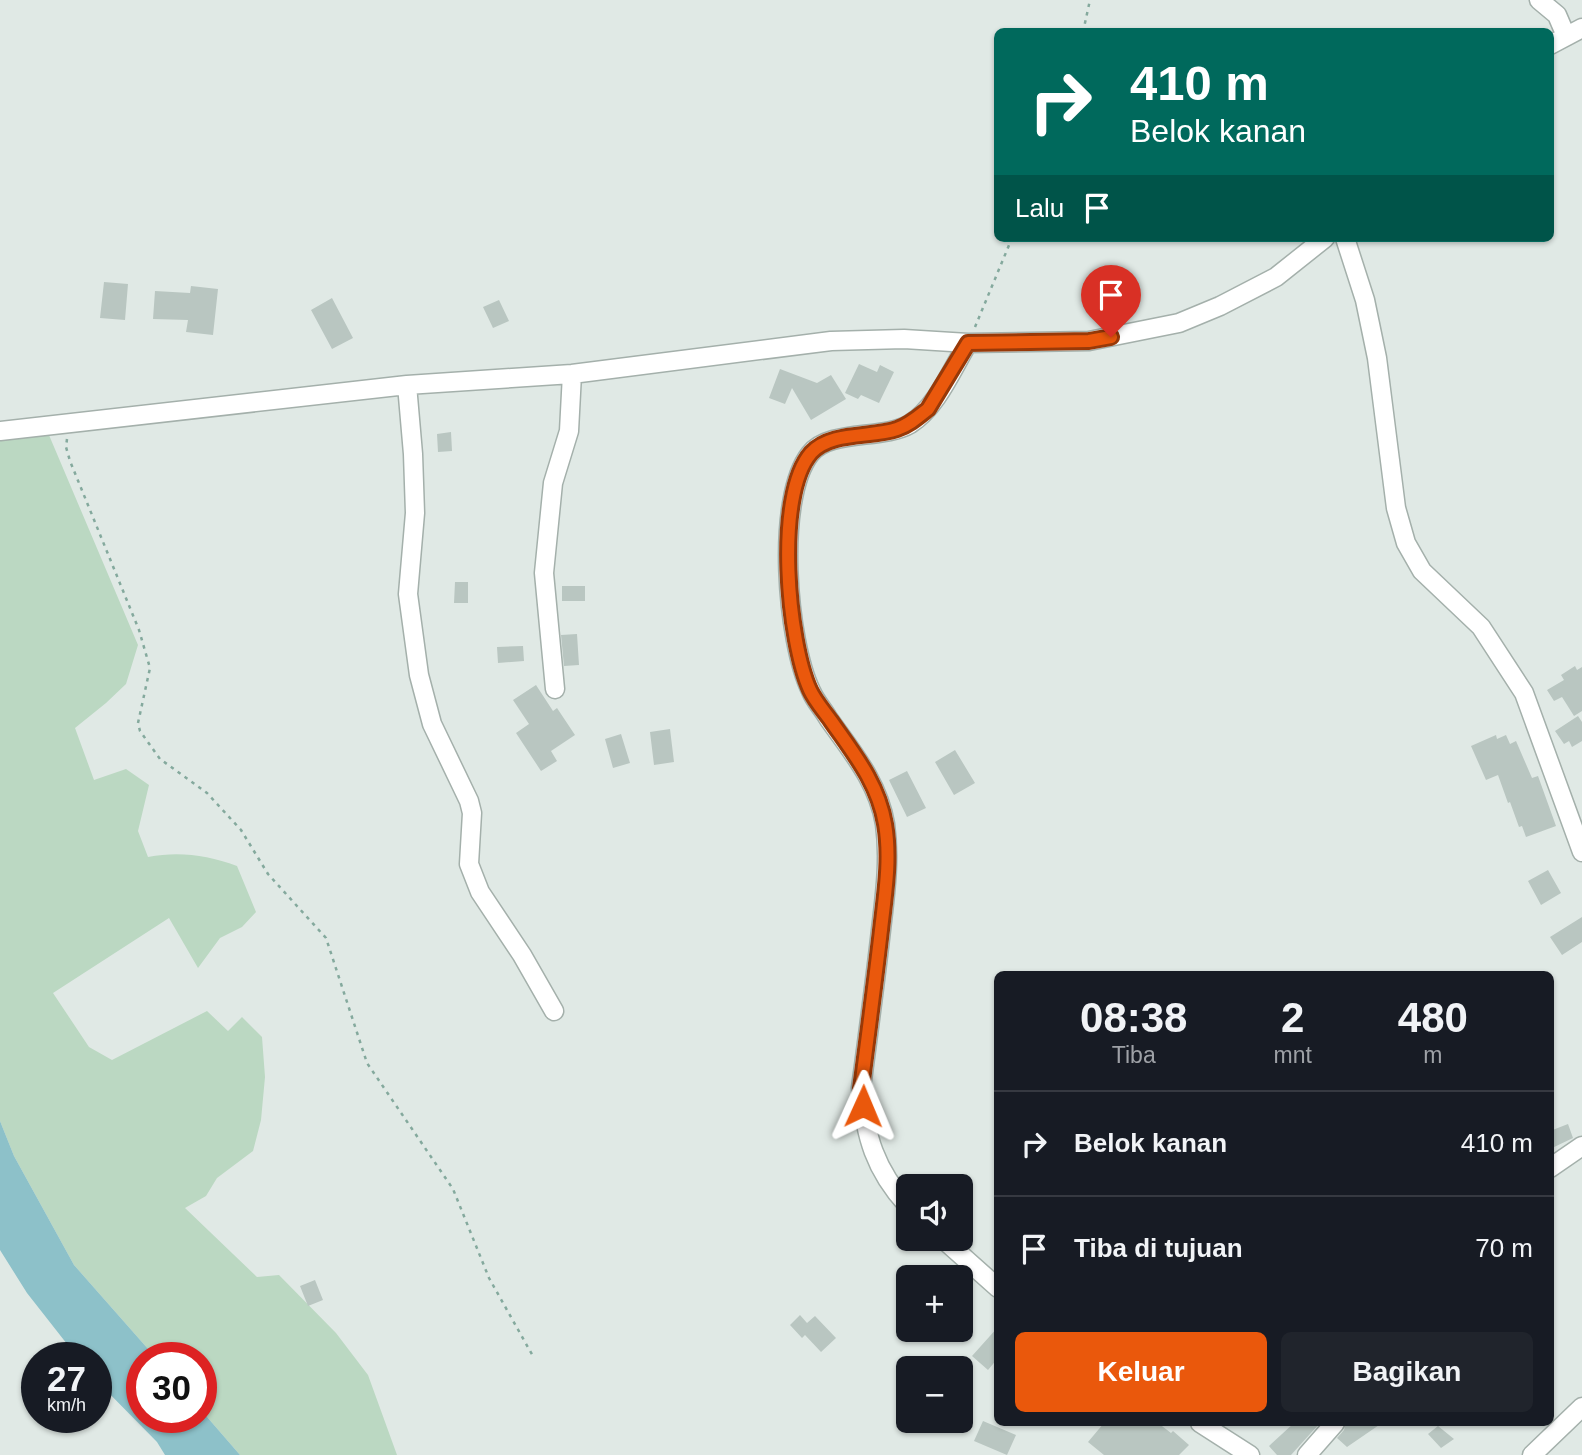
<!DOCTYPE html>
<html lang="id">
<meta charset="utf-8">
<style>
:root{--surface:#171b24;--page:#20242c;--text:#f1f3f6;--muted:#9ea1a6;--line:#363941;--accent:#ea580c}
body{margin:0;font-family:Helvetica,sans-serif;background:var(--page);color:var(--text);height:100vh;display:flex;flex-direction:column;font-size:26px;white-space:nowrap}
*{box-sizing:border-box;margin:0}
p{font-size:23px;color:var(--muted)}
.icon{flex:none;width:38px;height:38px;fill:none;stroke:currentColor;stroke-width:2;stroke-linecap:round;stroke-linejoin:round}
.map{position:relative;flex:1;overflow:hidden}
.details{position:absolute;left:994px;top:971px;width:560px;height:455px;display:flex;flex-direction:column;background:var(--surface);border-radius:10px;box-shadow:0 2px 5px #0004}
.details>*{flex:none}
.banner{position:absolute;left:994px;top:28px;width:560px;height:214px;border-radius:10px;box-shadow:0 2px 5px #0004;background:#00695c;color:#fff;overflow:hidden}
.tools{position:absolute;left:896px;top:1174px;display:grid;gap:14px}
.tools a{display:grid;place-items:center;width:77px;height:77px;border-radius:10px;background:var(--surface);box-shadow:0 2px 5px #0004;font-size:35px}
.speed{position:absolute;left:21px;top:1342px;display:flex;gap:14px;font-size:35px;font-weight:700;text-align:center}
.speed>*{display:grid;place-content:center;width:91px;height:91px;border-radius:50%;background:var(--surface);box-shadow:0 2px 5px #0004;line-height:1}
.speed small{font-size:18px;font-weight:400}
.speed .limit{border:10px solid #d22;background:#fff;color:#111}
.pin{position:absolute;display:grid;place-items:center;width:60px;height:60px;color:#fff;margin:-72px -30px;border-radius:50% 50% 50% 0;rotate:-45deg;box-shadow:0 0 7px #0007}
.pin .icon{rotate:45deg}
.me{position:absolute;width:77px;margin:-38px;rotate:1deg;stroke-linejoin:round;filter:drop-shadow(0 0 5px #0008)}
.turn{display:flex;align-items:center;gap:24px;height:147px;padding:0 21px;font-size:32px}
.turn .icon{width:91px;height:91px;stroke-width:2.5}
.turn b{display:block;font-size:49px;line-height:60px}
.then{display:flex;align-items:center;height:66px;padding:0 21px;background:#0003;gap:14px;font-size:26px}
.eta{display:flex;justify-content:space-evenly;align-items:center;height:119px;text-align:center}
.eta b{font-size:42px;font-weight:600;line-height:49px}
.primary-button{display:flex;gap:14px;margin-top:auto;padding:14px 21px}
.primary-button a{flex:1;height:80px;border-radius:10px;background:var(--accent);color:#fff;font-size:28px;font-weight:600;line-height:80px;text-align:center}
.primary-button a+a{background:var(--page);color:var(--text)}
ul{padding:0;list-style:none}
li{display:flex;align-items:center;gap:21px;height:105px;padding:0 21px;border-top:2px solid var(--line)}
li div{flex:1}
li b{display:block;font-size:26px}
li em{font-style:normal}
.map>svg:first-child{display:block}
.green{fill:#bbd8c2}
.water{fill:#8dc1c9}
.building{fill:#b9c6c1}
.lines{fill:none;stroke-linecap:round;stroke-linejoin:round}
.minor-casing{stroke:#a4b0ab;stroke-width:21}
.path{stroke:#84a99d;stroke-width:2.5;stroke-dasharray:3.5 5;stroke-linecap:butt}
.minor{stroke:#fff;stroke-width:18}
.route-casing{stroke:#983908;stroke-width:18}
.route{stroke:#ea580c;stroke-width:12}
</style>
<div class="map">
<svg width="1582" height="1455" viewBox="0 0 1582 1455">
<rect width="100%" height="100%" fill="#e0e9e5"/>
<path class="green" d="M46,428L138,645L126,684L106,703L75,728L94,780L126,769L149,785L138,831L148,857C179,851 207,855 237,866L256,912L242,927L220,938L198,968L169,918L53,993L89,1047L112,1060L207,1011L228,1031L242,1017L262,1037L265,1077L261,1120L253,1151L217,1178L206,1196L185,1208L257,1277L279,1275L336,1333L368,1375L397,1455H240L201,1410V1358H156L74,1265L14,1156L0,1121V437Z"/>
<path class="water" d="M0,1121L14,1156L74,1265L156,1358H142V1418H201V1410L240,1455H165L157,1442L96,1380V1358H78L27,1293L0,1250Z"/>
<path class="building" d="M104,282L128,284L125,320L100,318Z
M191,286L218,289L213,335L186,332L188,320L153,319L155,291L190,293Z
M332,298L353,338L332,349L311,310Z
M499,300L509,321L493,328L483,307Z
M859,364L877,372L880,365L894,372L879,403L861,395L858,399L845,393Z
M780,369L817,383L831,375L846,399L811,420L792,388L785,404L769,398Z
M451,432L452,451L438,452L437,434Z
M455,582H468V603H454Z
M562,586H585V601H562Z
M577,634L579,665L564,666L561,635Z
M523,646L524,661L498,663L497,647Z
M1575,666L1577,670L1582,667V711L1574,716L1562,697L1554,701L1547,690L1564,680L1561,675Z
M536,685L553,711L557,708L575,735L551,751L557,761L541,771L516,733L529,724L513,700Z
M1578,716L1582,722V741L1572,747L1569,741L1564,744L1555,731Z
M670,729L674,762L654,765L650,732Z
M621,734L630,763L613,768L605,739Z
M1496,735L1497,739L1506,735L1510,744L1516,741L1532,778L1538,776L1556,826L1526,837L1522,826L1519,827L1510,802L1508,803L1498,775L1486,780L1471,746Z
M955,750L975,783L954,795L935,762Z
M907,771L926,808L907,817L889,780Z
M1548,870L1561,893L1541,905L1528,881Z
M1582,917V942L1562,955L1550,937Z
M1568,1124L1573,1138L1550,1149V1131Z
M315,1280L323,1300L308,1306L300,1286Z
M800,1315L807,1323L815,1316L836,1338L821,1352L805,1335L802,1338L790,1325Z
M998,1327V1358L988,1370L972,1356Z
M983,1421L1016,1435L1007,1455L974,1441Z
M1104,1423H1158L1171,1433L1173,1431L1189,1445L1179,1455H1104L1088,1442Z
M1294,1423H1320L1291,1455H1277L1269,1446Z
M1346,1423H1382L1347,1447L1337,1438L1344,1430Z
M1438,1426L1454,1439L1441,1448L1428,1434Z"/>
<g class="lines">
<defs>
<path id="minor" d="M1539,0L1557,15L1566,36
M1550,45L1582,28
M1345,238L1365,300L1377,358L1396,508L1406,543L1422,571L1481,627L1524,693L1582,852
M407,385L413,454L415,513L408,594L419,675L432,724L469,801L472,813L469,864L480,892L522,955L554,1011
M0,431L407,385L572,374L831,341L904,339L968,343L1089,341L1179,323L1220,306L1276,277L1325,238
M555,689L544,573L553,483L569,431L572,374
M1550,1168L1582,1146
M908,1206C875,1170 865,1136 861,1088C868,1035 875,983 881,930C885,895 890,860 885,824C878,782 852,752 828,718C823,709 815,701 811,691C787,642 775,499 810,454C829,429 883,440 910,424C937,407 952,369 968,343
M943,1239L998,1288
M1200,1423L1250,1455
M1307,1455L1335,1423
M1532,1455L1582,1407"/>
</defs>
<use href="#minor" class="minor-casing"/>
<path class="path" d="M1083,32L1090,0
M975,327L1012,238
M67,439L66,447L70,461L139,630L150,668L138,723L140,731L160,759L207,793L241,830L268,874L326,938L367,1063L453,1189L489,1278L534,1358"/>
<use href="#minor" class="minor"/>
</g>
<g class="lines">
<defs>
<path id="route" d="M863,1106L861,1088C868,1035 875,982 881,930C885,894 891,859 885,824C878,783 854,754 831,721C824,711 815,701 810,690C788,642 774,496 811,453C831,431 871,438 897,429C909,425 918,417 928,409L968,343L1089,341L1111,337"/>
</defs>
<use href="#route" class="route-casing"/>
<use href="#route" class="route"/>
</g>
</svg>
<div class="tools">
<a><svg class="icon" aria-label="sound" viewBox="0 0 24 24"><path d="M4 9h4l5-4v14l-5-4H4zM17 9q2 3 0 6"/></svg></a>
<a>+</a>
<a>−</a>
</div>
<div class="speed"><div>27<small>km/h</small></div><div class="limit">30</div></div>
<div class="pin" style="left:1111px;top:337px;background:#d93025"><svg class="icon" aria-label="arrive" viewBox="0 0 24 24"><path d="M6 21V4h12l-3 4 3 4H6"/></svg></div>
<svg class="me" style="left:863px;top:1106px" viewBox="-20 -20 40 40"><path d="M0-17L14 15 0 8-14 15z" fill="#ea580c" stroke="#fff" stroke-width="4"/></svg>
<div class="banner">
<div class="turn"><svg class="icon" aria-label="right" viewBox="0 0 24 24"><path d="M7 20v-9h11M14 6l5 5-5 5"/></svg><div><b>410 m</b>Belok kanan</div></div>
<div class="then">Lalu<svg class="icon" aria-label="arrive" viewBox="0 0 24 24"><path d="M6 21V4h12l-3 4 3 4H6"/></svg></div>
</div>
<section class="details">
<div class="eta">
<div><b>08:38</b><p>Tiba</p></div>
<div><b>2</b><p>mnt</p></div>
<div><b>480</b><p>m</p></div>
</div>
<ul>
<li><svg class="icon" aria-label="right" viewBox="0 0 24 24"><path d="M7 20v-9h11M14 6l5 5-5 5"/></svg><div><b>Belok kanan</b></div><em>410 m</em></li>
<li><svg class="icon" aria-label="arrive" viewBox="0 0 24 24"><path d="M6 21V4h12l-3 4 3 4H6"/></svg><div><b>Tiba di tujuan</b></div><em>70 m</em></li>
</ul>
<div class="primary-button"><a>Keluar</a><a>Bagikan</a></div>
</section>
</div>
